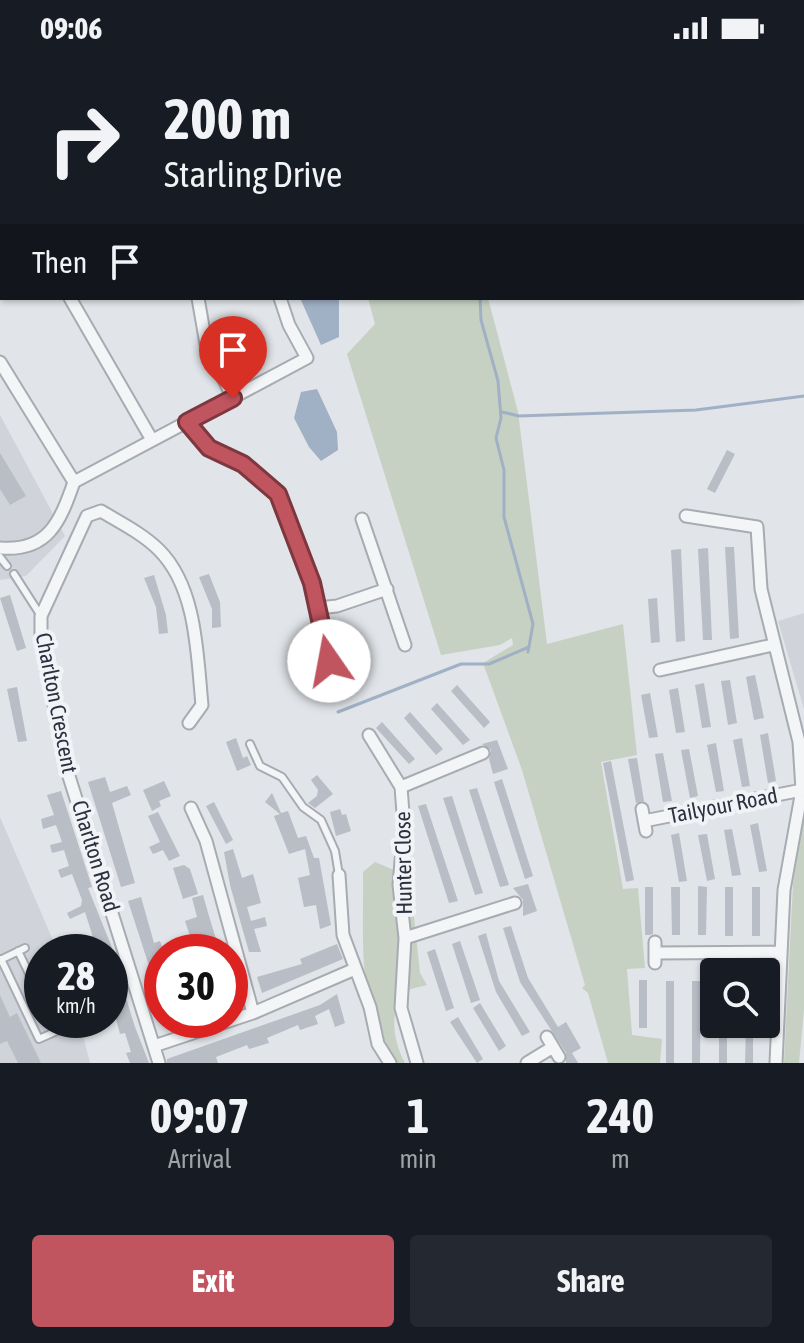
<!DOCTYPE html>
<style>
:root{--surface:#171b24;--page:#242831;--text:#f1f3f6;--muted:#9ea1a6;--accent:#c0545f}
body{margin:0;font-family:"Asap Condensed",sans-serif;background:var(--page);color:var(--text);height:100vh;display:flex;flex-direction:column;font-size:30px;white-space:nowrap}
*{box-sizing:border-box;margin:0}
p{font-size:26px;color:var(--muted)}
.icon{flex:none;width:44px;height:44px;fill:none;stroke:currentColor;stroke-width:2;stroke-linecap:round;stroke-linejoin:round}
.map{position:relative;height:1007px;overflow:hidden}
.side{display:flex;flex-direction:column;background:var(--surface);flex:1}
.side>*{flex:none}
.guide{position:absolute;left:0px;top:0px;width:804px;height:244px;box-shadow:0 2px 6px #0004;background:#171b24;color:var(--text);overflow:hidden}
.fabs{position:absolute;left:700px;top:902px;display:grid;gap:16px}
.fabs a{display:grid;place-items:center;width:80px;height:80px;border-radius:8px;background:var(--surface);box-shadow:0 2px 6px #0004;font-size:40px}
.speed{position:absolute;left:24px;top:878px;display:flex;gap:16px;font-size:40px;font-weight:700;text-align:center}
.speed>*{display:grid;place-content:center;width:104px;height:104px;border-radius:50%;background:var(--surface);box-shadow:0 2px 6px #0004;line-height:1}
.speed small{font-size:20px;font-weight:400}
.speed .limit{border:12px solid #d22;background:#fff;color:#111}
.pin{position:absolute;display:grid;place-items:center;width:68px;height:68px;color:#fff;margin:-82px -34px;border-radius:50% 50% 50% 0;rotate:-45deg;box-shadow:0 0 8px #0007}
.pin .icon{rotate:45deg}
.me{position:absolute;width:88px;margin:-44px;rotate:348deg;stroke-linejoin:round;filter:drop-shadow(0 0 6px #0008)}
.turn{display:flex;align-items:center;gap:28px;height:168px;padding:0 32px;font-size:36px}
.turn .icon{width:104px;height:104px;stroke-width:2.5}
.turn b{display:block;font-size:56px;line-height:68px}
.then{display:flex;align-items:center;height:76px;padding:0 32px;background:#0003;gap:16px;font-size:30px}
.eta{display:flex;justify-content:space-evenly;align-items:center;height:136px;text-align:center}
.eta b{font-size:48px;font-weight:700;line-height:56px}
.button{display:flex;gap:16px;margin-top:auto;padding:16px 32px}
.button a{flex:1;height:92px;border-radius:8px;background:var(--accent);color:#fff;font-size:32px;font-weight:700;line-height:92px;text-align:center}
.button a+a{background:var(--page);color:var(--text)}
.status{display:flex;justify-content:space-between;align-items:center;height:56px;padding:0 40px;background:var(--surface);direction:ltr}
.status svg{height:22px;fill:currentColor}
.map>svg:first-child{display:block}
.built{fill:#d0d3da}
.green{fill:#c6d1c3}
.water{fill:#a0b0c5}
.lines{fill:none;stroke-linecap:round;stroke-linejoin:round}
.stream{stroke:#a0b0c5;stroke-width:3}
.building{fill:#b9bdc5}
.service-casing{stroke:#a7abb2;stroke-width:10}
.minor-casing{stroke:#a7abb2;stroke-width:15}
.secondary-casing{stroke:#a7abb2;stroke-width:20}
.service{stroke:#f4f5f7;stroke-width:6}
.minor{stroke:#f4f5f7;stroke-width:11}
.secondary{stroke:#fff;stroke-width:16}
.route-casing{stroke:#7d373e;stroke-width:20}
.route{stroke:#c0545f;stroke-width:14}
.labels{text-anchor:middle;stroke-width:8;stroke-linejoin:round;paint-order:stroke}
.street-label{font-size:22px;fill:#2b313f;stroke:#f1f3f6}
</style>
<div class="status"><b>09:06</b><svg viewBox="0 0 49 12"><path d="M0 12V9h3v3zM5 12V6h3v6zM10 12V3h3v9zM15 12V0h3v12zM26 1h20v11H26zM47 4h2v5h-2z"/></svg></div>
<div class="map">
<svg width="804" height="1007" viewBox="0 0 804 1007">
<rect width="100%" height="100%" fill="#e1e4e8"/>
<path class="built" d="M0,359L65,480L26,520L0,524Z
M804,557V653L778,565Z
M0,761L58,896H42V964H79L90,1007H0Z"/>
<path class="green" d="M368,242H488L518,356L547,588L623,568L637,699L601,706L623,833L638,832L645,912L627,913L632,979L662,983L660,1007H608L588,937L582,932L585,929L522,714L483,607L513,589L512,582L500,589L441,599L347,298L375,268Z
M804,759V954L799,1007H784L793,828Z
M375,806L396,815V838L412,842L420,917L427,929L399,936C392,963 392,983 405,1007H392C356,952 364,879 363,816Z"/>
<path class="water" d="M300,242H339V281L321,289Z
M317,333L337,376L338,394L321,405L309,391L294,362L301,336Z"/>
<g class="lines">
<path class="stream" d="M413,0L414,2
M314,2L316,0
M480,242L481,264L498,325L501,362L496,382L504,414V461L533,568L528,596
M502,356L519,360L696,354L804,340
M338,656L461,608H489L529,591"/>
</g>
<path class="building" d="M727,394L735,398L715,437L707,433Z
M0,397L26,440L10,449L0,433Z
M725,491H734L739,582L730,583Z
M708,492L712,584H703L698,493Z
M681,493L685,585L676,586L671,494Z
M209,518L220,546L221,571L212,572V553L199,521Z
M154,519L166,559L168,577L159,578L156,551L144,522Z
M10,539L26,592L17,595L0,542Z
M657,542L660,586L651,587L648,543Z
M755,619L764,662L754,664L746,621Z
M730,624L737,667L728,669L721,625Z
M704,627L711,671L702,672L695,629Z
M457,629L490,666L484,672L451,635Z
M17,631L27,685L18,686L7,633Z
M678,632L685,676L676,677L669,634Z
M650,637L658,681L649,682L641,639Z
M437,647L470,684L463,689L431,653Z
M410,656L443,693L436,699L404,662Z
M382,666L415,703L409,708L376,672Z
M768,677L776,725L768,727L760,679Z
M236,682L243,702L247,700L251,709L237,715L226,686Z
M742,682L750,730L742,731L733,684Z
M497,684L508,713L493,718L489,703L491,694L482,688Z
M716,687L724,735L716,736L707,689Z
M689,693L698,740L690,742L681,694Z
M663,697L672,745L663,746L655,698Z
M637,702L644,745L636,747L628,703Z
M611,705L634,824L626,826L603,707Z
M317,719L333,738L315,752L308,747L317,740L318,734L311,724Z
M105,721L110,736L127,730L131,739L112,747L135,827L121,831L88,726Z
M502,723L533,820L525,823L494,726Z
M164,725L171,740L159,745L161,750L152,755L143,734Z
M477,732L509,829L500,831L469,734Z
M61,735L92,831L88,832L111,889L112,893L104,896L103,892L97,894L85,856L70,863L67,857L81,850L82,844L72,818L61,822L58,814L69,810L64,794L52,797L50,789L62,786L56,769L43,773L41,763L54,759L47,739Z
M272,737L281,757L288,755L298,782L306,780L314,802H319L331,869L323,872L320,873L316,849L304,851L298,822L310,819L305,793L289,798L274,760L280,758L265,746Z
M452,740L483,837L475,839L443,742Z
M214,746L233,784L226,788L206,750Z
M426,748L458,845L449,847L418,750Z
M340,753L342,759L346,758L351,775L336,780L330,756Z
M158,756L180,800L169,805L163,794L153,798L149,791L160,786L148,760Z
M758,767L767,815L759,816L750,769Z
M732,773L741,819L732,820L724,774Z
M679,777L687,825L679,826L671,779Z
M707,778L715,823L707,825L698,779Z
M233,793L242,822L253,818L255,825L261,847L247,851L251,865L265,861L267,870L254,873L261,896H249L230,829L224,796Z
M184,809L190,813L198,838L183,843L173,812Z
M528,828L537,855L523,860V844L513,832Z
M698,830L707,831L706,879H698Z
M645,831H653V878L650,879H645Z
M671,831H680V879H672Z
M725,831H733V880H725Z
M752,831H760V880H752Z
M203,839L209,860L220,896H208L206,889L194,892L185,865L197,861L192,842Z
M141,841L154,887L160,885L164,896L162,950L128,845Z
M511,870L528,922L558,971L566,966L581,992L572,997L578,1007H566V997L520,926L503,872Z
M486,877L499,925L530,976L522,980L496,936L478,880Z
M460,885L480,944L471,947L452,888Z
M337,888L343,903L262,937L257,921L302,908L300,903Z
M435,893L454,952L446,955L427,896Z
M111,894L135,971L149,1007H130L126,997L131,996L125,977L120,978L110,941Z
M639,924H647V972H639Z
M666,925H674V1007H666Z
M692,925H701L700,1007H692Z
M337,938L345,967L335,971L329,953L315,960L318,968L300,974L298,969L267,982L269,987L249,993L247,989L216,1001L218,1007H167V1003L320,949Z
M0,939L10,961L17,957L41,1007H18L7,985L0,988Z
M480,947L506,990L499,995L473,952Z
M458,961L483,1003L477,1007L450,966Z
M719,968H727V1007H719Z
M746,968H753V1007H745Z"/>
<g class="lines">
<defs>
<path id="service" d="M136,0L138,2
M0,501L7,510
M14,518L41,560
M250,688L260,710L282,721L303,751L321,764L335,795L339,819
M18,895L42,944
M1,903L39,983L57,975L52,964
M0,904L25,892"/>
<path id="minor" d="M184,0V2
M65,2V0
M0,63L2,68
M70,242L152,384
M198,242L206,288L233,342
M0,306L74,426
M187,366L209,392L243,408L278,438L312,527L329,605
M74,426L307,302L289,269L280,242
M686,460L757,471L761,533L799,686L802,734L784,834L776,1007
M362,463L405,589
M0,492C48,496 60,466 74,426
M318,552L337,550L387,533
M660,614L773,589
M369,679L401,731L404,770L399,829L405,882L401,952L417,1007
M401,731L483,697
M191,752L206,785L253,957
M642,753L646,775
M644,765L802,734
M339,819L343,879L370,951L378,988L390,1007
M405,882L515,847
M655,886V907
M655,897L781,896
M547,981L559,1001
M154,990L253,957L355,913
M159,1007L67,714L41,582V560L87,460L101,455C121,467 143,478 159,494C197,532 197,599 202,649L189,667
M527,1007L553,991"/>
<path id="secondary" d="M750,0V2
M802,140L804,145"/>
</defs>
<use href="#service" class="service-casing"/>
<use href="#minor" class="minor-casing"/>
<use href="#secondary" class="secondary-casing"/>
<use href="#service" class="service"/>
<use href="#minor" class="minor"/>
<use href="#secondary" class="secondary"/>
</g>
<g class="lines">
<defs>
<path id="route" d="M233,342L187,366L209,392L243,408L278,438L312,527L329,605"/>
</defs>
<use href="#route" class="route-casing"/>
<use href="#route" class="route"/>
</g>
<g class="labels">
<g class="street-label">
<text transform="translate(57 647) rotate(79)" y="8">Charlton Crescent</text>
<text transform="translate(723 749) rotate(-11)" y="8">Tailyour Road</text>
<text transform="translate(96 800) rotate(73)" y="8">Charlton Road</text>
<text transform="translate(403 807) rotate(-91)" y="8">Hunter Close</text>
</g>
</g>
</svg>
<div class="fabs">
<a><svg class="icon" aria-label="search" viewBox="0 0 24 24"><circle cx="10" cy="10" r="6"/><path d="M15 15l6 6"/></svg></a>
</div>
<div class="speed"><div>28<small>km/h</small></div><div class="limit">30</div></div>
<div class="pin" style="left:233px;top:342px;background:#d93025"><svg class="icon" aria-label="arrive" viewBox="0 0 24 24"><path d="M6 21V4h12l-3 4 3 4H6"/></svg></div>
<svg class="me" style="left:329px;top:605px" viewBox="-20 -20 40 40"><circle r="19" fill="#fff"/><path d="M0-13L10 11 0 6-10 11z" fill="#c0545f"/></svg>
<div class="guide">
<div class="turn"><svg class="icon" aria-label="right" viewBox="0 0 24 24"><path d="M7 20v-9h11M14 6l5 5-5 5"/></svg><div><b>200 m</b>Starling Drive</div></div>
<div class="then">Then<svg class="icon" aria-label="arrive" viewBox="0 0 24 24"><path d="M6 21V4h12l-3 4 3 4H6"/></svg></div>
</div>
</div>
<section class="side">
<div class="eta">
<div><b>09:07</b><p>Arrival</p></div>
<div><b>1</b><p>min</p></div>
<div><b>240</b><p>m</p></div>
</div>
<div class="button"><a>Exit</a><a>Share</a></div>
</section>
